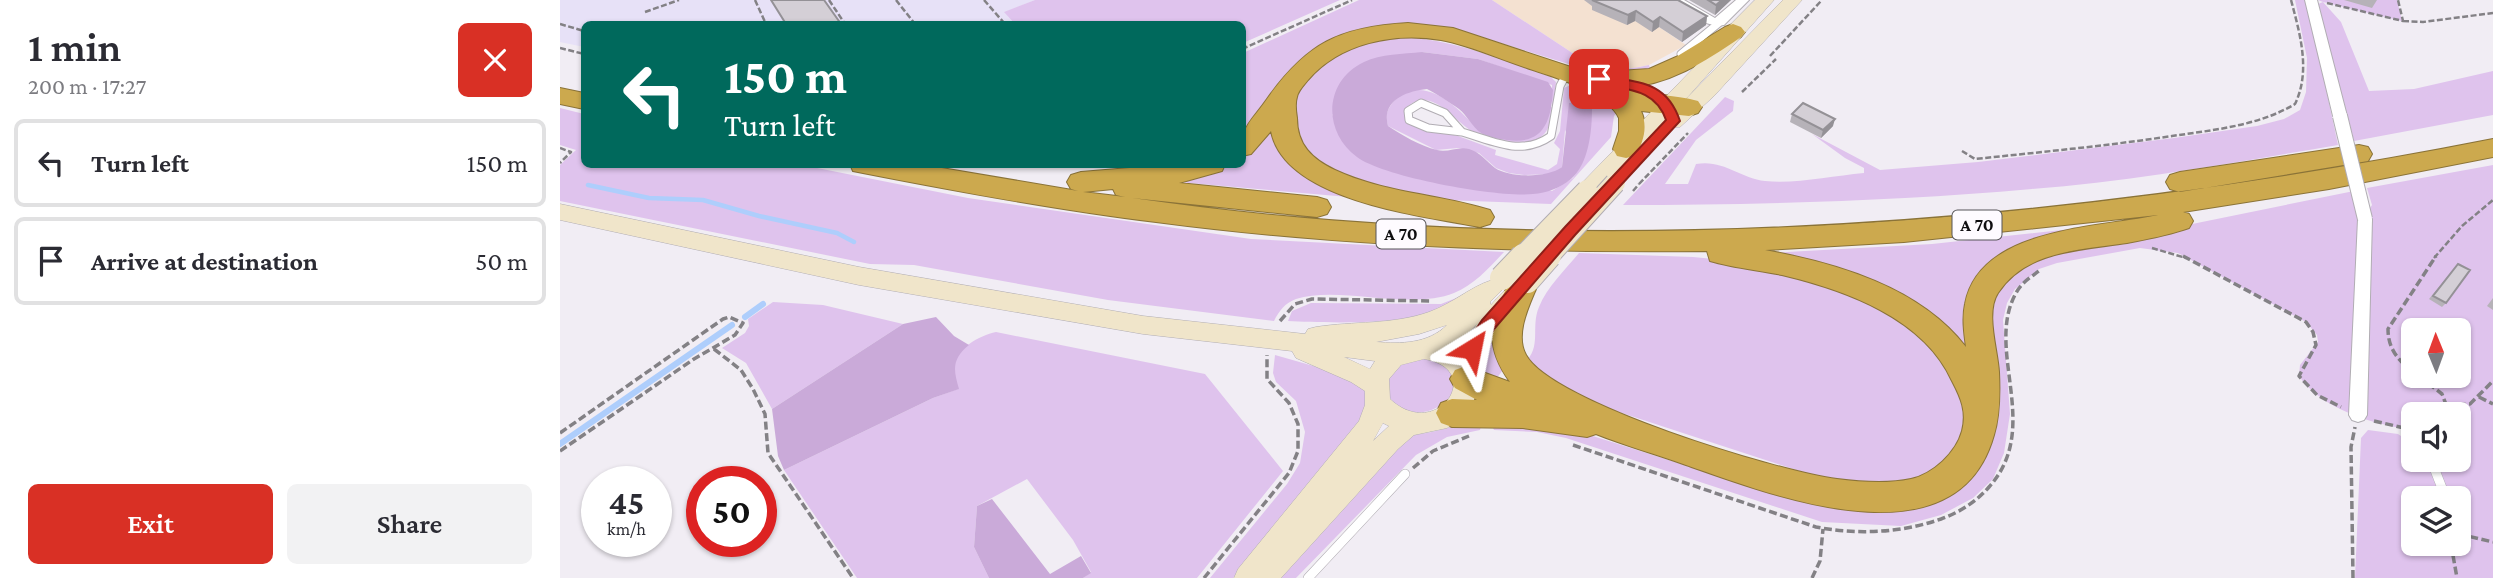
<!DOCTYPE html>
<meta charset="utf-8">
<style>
:root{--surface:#fff;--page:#f2f2f3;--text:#2b2b33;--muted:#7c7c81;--line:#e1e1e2;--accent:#d93025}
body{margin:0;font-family:"Crimson Pro",serif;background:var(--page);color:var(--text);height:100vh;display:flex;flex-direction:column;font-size:26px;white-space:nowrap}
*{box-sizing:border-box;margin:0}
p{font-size:23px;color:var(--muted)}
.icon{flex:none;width:38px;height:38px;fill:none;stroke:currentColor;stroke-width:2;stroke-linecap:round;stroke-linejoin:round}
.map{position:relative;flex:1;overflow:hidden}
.drawer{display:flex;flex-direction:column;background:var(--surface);width:560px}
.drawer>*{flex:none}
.hud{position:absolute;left:21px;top:21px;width:665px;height:147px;border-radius:10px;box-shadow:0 2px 5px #0004;background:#00695c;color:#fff;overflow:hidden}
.needle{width:46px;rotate:359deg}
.tools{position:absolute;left:1841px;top:318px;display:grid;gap:14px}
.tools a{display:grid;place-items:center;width:70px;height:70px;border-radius:10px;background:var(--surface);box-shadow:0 2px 5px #0004;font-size:35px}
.speed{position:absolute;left:21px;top:466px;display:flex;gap:14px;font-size:35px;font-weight:700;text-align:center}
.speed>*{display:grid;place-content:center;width:91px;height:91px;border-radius:50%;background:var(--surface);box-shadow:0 2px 5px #0004;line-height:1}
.speed small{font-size:18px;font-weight:400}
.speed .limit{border:10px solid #d22;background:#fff;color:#111}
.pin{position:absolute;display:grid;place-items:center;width:60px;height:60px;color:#fff;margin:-30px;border-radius:14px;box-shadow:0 4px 10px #0006}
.me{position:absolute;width:77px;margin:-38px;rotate:35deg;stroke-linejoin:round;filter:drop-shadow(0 0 5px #0008)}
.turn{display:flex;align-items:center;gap:24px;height:147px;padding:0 28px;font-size:32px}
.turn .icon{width:91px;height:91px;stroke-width:2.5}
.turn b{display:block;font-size:49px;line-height:60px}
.round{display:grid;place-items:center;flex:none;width:74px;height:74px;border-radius:10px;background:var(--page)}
.summary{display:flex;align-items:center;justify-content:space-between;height:119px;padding:0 28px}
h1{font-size:42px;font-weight:600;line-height:52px}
.cta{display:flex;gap:14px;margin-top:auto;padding:14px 28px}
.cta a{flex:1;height:80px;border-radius:10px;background:var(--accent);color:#fff;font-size:28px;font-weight:600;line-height:80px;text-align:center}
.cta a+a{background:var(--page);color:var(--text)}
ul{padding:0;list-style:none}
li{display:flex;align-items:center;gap:21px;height:88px;margin:0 14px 10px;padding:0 14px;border:4px solid var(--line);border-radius:10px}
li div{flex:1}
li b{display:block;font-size:26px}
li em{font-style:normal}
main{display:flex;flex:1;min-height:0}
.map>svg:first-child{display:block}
.commercial{fill:#f4e1d1}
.industrial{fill:#e7e1f7}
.green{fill:#dfc3ed;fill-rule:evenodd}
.forest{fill:#caaad9}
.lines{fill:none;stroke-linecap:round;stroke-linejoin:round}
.stream-far1{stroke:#aecefc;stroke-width:4.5}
.stream{stroke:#aecefc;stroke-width:6}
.lane-far1-casing{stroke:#b1adb3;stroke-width:9}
.lane-casing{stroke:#b1adb3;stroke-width:10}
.street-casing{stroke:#b1adb3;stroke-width:2}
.secondary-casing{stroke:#b1adb3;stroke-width:1}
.highway-casing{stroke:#8a7338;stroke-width:2}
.path-far1{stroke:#838185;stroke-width:2.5;stroke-dasharray:6 2.5;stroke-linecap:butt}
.path{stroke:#838185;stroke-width:3.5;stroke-dasharray:8 3.5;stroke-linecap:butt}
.lane-far1{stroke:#fff;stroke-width:7}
.lane{stroke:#fff;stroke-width:9}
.street{fill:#fff;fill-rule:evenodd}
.secondary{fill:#f0e5ca;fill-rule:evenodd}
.highway{fill:#cca94e;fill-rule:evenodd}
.street-bridge-casing{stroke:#b1adb3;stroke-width:16;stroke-linecap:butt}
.secondary-bridge-far1-casing{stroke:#b1adb3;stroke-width:22;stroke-linecap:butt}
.secondary-bridge-casing{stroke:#b1adb3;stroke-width:26;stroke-linecap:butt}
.path-bridge{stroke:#838185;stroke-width:2.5;stroke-dasharray:6 2.5;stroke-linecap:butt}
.street-bridge{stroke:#fff;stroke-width:14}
.secondary-bridge-far1{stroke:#f0e5ca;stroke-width:20}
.secondary-bridge{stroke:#f0e5ca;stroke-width:24}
.wall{fill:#b6b2b8}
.shaded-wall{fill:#949196}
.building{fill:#d4cfd6;stroke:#949196;stroke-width:2}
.route{fill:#d93025;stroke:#8d1f18;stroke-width:2}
.labels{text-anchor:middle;stroke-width:6;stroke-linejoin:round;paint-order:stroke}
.shield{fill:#fefbff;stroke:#575558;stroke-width:2}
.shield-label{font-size:18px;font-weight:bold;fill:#0f0e10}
</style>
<main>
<section class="drawer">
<div class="summary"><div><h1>1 min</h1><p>200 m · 17:27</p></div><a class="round" style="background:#d93025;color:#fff"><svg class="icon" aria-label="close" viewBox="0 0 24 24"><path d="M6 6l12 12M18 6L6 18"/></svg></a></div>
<ul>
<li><svg class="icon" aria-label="left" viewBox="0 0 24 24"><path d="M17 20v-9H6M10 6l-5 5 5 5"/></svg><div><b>Turn left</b></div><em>150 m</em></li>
<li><svg class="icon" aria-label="arrive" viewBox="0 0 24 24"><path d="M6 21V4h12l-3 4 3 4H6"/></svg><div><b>Arrive at destination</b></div><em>50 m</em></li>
</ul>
<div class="cta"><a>Exit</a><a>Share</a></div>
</section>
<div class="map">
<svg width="1933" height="578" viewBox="0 0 1933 578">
<rect width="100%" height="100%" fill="#f1edf4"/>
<path class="commercial" d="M932,0H1059L1126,45L1089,65L1064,70H1043L1026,62Z"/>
<path class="industrial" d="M0,0H475L445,12L455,24H24V47L0,42Z"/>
<path class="green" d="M475,0H780L683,43L682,24H455L444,12Z
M799,0H932L1026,62C1048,72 1065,70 1089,65L1091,72L1041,74L889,27L845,24L803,29L683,138V53Z
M1735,0H1747L1778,145C1677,162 1575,181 1472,189C1336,201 1199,205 1063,205L1165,97L1174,101L1173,111L1136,140L1105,184H1128L1136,164C1163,159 1180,178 1205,181C1236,184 1272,176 1304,173V168L1285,158L1252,134L1320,170L1418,162L1614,138L1697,126L1724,119L1740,110L1746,92L1747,58Z
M1758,0H1837L1842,21L1763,2L1781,22L1809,91L1854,89L1933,71V115L1794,141L1758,4L1763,2Z
M847,37C897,41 944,60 991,77L996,82C994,97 995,116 987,130C973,153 932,143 913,132C893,120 870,83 845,109V119L849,124L898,136L936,150L935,155L988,170L997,164L1000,149L994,143L1000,131L1004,88C1019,78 1048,99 1058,111L1054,116L1051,137L991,204L884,200L820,189L760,165L739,144L731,105L737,89L765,60L815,39ZM862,52L918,59L992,85V107L921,133C900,110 865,71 834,101C827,109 825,116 828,126L876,150L898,148L919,153L936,168L949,173L964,175L994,174L1002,167L1005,130L1022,164L1013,178L992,191L772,115Z
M0,108L24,114V164L242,165L408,198L691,239L944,252C929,268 914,285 894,293C849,311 779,285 736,299C725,303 719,311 714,321L548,300L354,265L310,264L0,201V165L16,150L0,145Z
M713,121L719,142L800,198L617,182C640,178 660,165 682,164L683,155Z
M1933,165V578H1795L1801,438L1808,430L1838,434L1853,444V460H1899V415H1853V430C1815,425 1761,409 1739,376L1740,365L1758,342L1757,335L1746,322L1618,253L1580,248L1497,263L1479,269L1455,289L1447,303L1443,320L1450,414L1444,453L1433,479L1413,498L1381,515L1341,526L1262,522L1006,438L977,432L934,430L931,424H995L1175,481L1396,488L1420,463L1430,436L1431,292L1470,257L1794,191L1803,219L1812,205L1807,188ZM1853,331H1899V376H1853ZM1853,499H1899V544H1853Z
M1539,226L1443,257L1411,355L1382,332L1208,253L1372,244Z
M1019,253L1133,257L1195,263L1334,309L1401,378L1405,428L1397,449L1372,471L1340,484L1273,482L1019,399L963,364C983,348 970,328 979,307C987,287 1005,270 1019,253Z
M914,291C886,328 771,323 728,321L732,311L751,303L881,304Z
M213,302L263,305L343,324L212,409L186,363L162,348L185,333L189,326L188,319Z
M936,324L946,366L936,379L916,374L914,368Z
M436,332L645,374L723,471L637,578H523L531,572L513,540L467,479L417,506L414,547L429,578H297L224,470L373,398L398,389C397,383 392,374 393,367C396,348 419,336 436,332Z
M715,355L792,377L804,388L807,405L803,419L673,578H650L727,484L740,463L745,432L736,401L716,382L713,373Z
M866,357L889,368C894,380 897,393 885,402C846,434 803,384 839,364C846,360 858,359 866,357Z
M923,419L920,430L887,437L856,455L736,578H719L849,435C875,434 897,424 923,419Z"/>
<path class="forest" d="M862,52L918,59L988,82L993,90C991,121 984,145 947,140C939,139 928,137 921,133C912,127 907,115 899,109C889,102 877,94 867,89C846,91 821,101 828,126C842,135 860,146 877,150C888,153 898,146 909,149C920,152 926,161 935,168C950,178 988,178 1002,167L1009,103L1024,101L1032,109C1032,130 1029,164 1011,179C1000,188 987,193 973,194C939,198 823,177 797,157C762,131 764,81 804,62C821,54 843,54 862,52Z
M376,317L394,336L409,345C392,359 393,369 399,389L373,398L224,470L218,456L212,409L343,324Z
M432,499L490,574L521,556L531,573L523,578H429L414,547L417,506Z"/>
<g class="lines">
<path class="stream-far1" d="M28,185L89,198L143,200L199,216L277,233L294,242"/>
<path class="stream" d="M185,317L203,304
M0,444L172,325"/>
<defs>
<path id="lane-far1" d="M1121,54L1160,22
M861,103L885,113L902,132L868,128L849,120L848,111Z
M902,132C934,141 961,157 991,136L1000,86L1007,73"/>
<path id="lane" d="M1871,460L1882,488
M748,578L845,474"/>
<path id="street" d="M1109,0H1124L1155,18L1176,0H1189L1164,25C1147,28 1121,12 1109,0Z
M1745,0H1757L1787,116L1785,119L1780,121L1773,116Z
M1805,214L1812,219L1807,415L1804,420L1798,422L1792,420L1789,415L1798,219Z"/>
<path id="secondary" d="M1195,0H1214L1124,101L1223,0H1242L1154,96L1120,127H1106L1103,123L1034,195L1027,198L1020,195L1016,190L1020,185L1152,49L1167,28Z
M0,204L299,267L583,316L745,334L748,329L756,327C794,321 832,325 869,312C892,304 910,287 932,280L940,283L943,289L930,302L931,305C941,294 949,282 965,287L968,293L922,355L915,369L919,383L914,400L905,416L887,428L854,435L838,449L721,578H674L678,569L799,421L805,405V391L791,382L736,358L732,351L583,334L299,285L0,220ZM917,324L900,351L894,347H895ZM887,325C868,344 841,344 816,342L859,334ZM784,357L815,361L810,369ZM864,359C927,369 877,443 830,399L829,379L841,365ZM823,423L829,426L813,441Z"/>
<path id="highway" d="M848,23L893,28L1029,73L1089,69L1116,57L1165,27L1173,24L1181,27L1185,32L1181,37C1145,62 1109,85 1064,88C1089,96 1114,94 1138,101L1142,107L1138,113L1129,116L1081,111C1088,126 1084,142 1075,156L1066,158L1057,156L1053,149L1059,131V118C1046,91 993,77 967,68C939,59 909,45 881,40C834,32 780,43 748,80C744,85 738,91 737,97C735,103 736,112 737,118C737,145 752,159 775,170C824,193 879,194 930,210L934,217L930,224L920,227C863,216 724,201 711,131L691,154L682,156C682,123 689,125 707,99C747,43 779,27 848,23Z
M0,88L24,93V109L0,104Z
M1933,139V157L1769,189L1623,212L1629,214L1633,221L1629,228C1609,235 1588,239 1567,243C1522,250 1466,250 1438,293C1425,313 1438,350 1439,372C1440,393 1440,415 1434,435C1397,568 1212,495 1126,465C1096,454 1066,446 1036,434L1027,437L963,428L892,427L881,423L876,413L881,403L892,399L917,400L895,388L890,379L895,370L906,366L950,382C923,345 930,320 950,281L961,277L972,281L976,289C968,308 955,335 966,355C992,403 1220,472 1277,479C1301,482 1327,484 1351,479C1373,474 1396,453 1402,431C1407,412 1401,398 1392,381C1364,318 1285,290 1222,275C1198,270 1173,268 1150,261L1147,251C963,253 779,246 596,222C498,210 400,192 303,173L293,171L290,164H358L518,191L511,189L507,182L511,175L521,172L618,164H665L662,171L619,183L757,197L767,200L771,207L767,214L757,217L572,198C1024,263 1486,227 1933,139ZM553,189L556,195L565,197L523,192ZM1598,215C1539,228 1419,227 1405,304C1402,318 1404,333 1406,347C1360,287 1276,263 1205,250L1344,242Z
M1799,145L1808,147L1812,154L1808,161L1620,192L1610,189L1606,182L1610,175L1620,172Z"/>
</defs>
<use href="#lane-far1" class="lane-far1-casing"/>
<use href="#lane" class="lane-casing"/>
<use href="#street" class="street-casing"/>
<use href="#secondary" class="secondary-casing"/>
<use href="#highway" class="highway-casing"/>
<path class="path-far1" d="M195,0L206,24
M269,0L285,24
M336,0L355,24
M424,0L445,24
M1767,3L1843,21L1838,0
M85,12L119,0
M1843,21L1863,22L1933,13
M0,24L24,31
M0,48L24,54
M682,49L792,0
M1210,56L1262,0
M1182,92L1216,59
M0,148L11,152L0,163
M1402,151L1415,159C1481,152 1546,146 1612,136C1653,130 1698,126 1735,104C1751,71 1740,34 1731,0
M1079,184L1128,133
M1592,248L1626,258
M1874,258L1902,226L1933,200"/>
<path class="path" d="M1623,256L1746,322L1753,332L1756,345L1739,376L1757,395L1781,407
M720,321L735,304L752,299L871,301
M154,349L181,370L193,389L205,414L208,453L293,578
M1853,372C1838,360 1828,349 1828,329L1876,256
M1859,376L1882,394L1890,415
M1919,397L1933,404
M1886,405L1910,404L1933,381
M1814,421L1853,430
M0,433L163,319L169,317L183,323L175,335L134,359L0,451
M1013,445L1256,527C1297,535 1341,533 1381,519C1400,512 1416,502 1429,487C1483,427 1424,350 1456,293C1461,283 1471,277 1479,271
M853,468L873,451L909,436
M1899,534L1933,542
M1891,544L1897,578
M644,578L729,473L738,451V424L729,403L707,379V355
M1252,578L1260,561L1263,529
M1793,578L1791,447L1795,427"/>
<use href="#lane-far1" class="lane-far1"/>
<use href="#lane" class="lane"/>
<use href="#street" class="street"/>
<use href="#secondary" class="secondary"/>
<use href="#highway" class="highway"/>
<defs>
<path id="street-bridge" d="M1780,116L1805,219"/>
<path id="secondary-bridge-far1" d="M961,258L1027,190
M987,258L1055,183"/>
<path id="secondary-bridge" d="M942,278L963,256
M967,281L989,256"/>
</defs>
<use href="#street-bridge" class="street-bridge-casing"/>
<use href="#secondary-bridge-far1" class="secondary-bridge-far1-casing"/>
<use href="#secondary-bridge" class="secondary-bridge-casing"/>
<path class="path-bridge" d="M1073,191L1079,184"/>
<use href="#street-bridge" class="street-bridge"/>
<use href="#secondary-bridge-far1" class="secondary-bridge-far1"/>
<use href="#secondary-bridge" class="secondary-bridge"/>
</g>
<path class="wall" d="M1024,0H1118L1147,16L1146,25L1122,42L1099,27L1092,32L1075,21L1067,25L1032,10V6Z
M1129,0H1171L1155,15Z
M1784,0H1817L1812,8Z
M1232,114L1273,126L1261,138L1230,122Z
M1898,264L1886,303L1882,307L1869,299Z
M1933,298V310L1927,306Z"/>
<path class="shaded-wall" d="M1162,0H1171L1155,15L1156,5Z
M1076,11L1075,21L1067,25L1068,15Z
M1147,16L1146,25L1122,42L1123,32Z
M1100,17L1099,27L1092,32L1093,22Z
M1275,119L1273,126L1261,138L1263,130Z"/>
<path class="building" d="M211,0H264L281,24H226Z
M1032,0H1118L1147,16L1123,32L1100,17L1093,22L1076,11L1068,15Z
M1148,0H1162L1156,5Z
M1243,103L1275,119L1263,130L1232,114Z
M1898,264L1910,270L1886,303L1873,296Z"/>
<path class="route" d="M1039,75C1076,83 1106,79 1120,121L1015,235L934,329L918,354H906L903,349L922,320L1005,227L1106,120C1095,87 1064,90 1034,82V76Z"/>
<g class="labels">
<g class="shield">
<rect x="1392.5" y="210.5" width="49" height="29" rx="5"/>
<rect x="816.5" y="219.5" width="49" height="29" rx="5"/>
</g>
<g class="shield-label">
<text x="1417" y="231">A 70</text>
<text x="841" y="240">A 70</text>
</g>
</g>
</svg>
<div class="tools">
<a><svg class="needle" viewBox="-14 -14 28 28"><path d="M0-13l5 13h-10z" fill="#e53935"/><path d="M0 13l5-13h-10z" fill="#7c7c81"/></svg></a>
<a><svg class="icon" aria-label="sound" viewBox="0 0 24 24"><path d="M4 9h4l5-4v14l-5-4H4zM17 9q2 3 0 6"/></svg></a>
<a><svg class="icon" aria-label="layers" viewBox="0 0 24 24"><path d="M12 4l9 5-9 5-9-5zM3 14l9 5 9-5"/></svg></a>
</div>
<div class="speed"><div>45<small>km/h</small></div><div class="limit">50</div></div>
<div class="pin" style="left:1039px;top:79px;background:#d93025"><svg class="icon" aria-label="arrive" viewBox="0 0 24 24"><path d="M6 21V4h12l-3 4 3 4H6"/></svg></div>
<svg class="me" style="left:912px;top:349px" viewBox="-20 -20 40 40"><path d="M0-17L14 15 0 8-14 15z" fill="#d93025" stroke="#fff" stroke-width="4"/></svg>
<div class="hud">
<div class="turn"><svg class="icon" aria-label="left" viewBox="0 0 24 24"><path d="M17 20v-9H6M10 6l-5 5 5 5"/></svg><div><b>150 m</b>Turn left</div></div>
</div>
</div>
</main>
